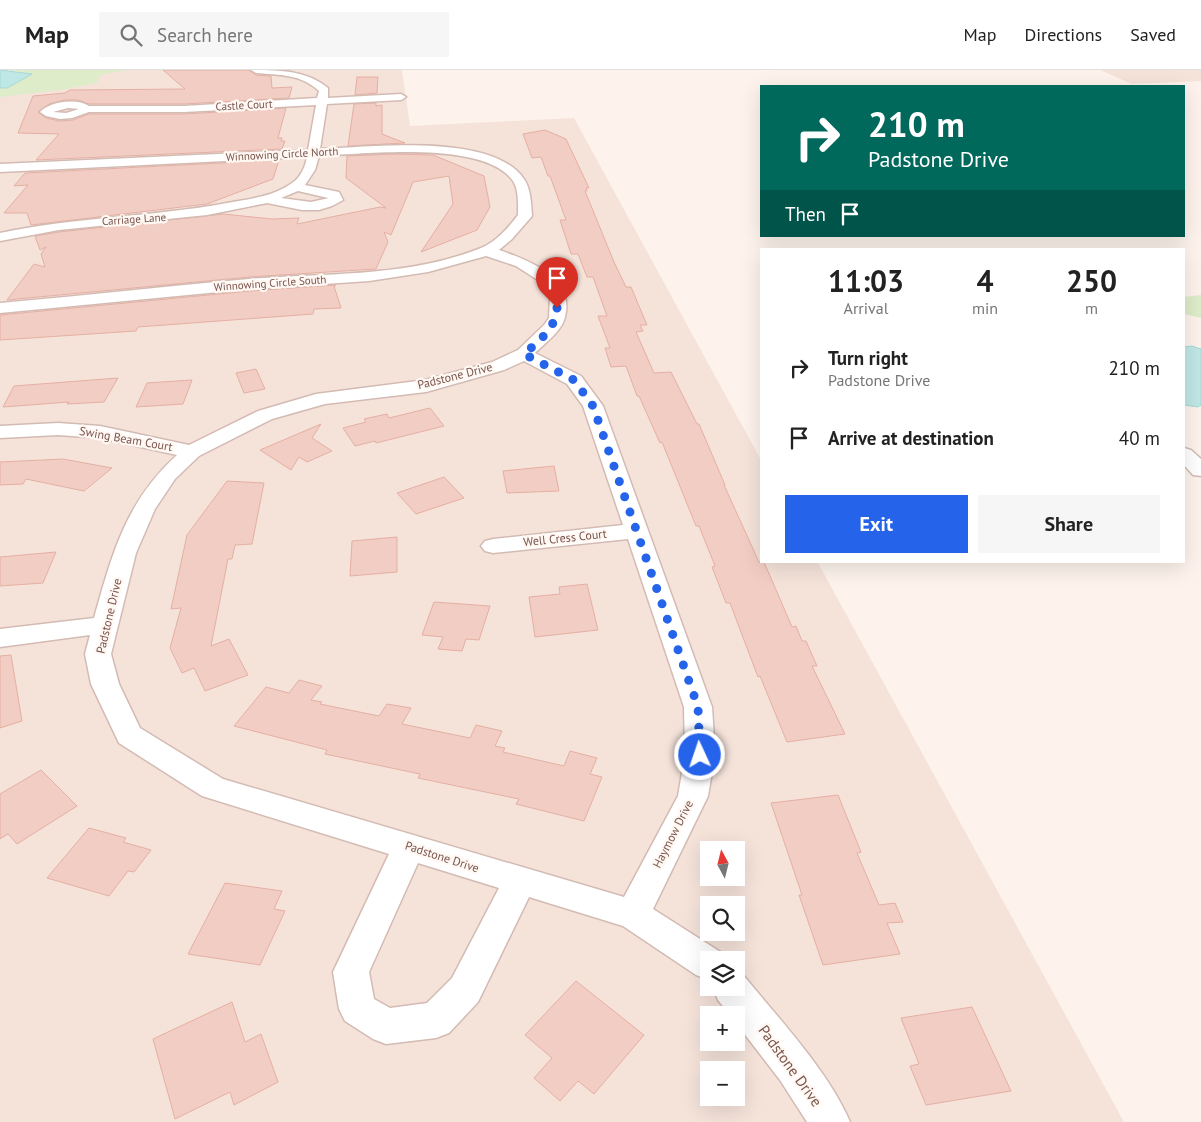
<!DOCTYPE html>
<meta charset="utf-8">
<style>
:root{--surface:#fff;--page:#f6f6f6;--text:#222;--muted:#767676;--line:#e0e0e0;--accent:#2563eb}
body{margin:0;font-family:"PT Sans",sans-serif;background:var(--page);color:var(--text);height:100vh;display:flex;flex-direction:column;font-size:19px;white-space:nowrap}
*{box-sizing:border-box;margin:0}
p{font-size:16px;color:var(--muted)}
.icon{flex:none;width:28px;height:28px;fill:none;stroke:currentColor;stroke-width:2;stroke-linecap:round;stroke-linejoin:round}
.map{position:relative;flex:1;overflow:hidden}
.drawer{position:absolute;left:760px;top:178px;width:425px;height:315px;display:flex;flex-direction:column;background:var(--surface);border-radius:0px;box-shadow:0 5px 20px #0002}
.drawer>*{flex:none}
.banner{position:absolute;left:760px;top:15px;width:425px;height:152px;border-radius:0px;box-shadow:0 5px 20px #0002;background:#00695c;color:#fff;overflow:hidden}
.needle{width:32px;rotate:353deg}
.buttons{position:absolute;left:700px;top:771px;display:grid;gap:10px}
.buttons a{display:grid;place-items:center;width:45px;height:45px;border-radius:0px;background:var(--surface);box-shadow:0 5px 20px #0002;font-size:25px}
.pin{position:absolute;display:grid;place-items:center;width:42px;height:42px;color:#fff;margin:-51px -21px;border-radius:50% 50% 50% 0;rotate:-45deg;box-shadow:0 0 5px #0007}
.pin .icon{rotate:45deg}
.me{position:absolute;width:55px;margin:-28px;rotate:357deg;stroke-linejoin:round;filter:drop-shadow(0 0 4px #0008)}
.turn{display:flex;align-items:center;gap:18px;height:105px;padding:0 25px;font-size:22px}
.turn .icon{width:65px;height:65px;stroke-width:2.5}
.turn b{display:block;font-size:35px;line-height:42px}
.then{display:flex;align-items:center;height:48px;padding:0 25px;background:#0003;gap:10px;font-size:19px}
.eta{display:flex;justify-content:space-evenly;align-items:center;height:85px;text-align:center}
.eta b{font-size:30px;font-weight:700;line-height:35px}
.action{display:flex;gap:10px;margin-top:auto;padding:10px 25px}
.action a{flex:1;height:58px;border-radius:0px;background:var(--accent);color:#fff;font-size:20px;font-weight:700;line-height:58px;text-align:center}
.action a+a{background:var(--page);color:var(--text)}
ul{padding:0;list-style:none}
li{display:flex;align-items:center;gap:15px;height:70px;padding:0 25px}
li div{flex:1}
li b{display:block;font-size:19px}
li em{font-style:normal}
header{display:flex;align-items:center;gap:30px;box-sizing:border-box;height:70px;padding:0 25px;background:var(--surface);border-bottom:1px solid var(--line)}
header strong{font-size:24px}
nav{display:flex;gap:28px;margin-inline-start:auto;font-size:18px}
.search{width:350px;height:45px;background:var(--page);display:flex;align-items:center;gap:12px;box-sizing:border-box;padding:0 18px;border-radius:0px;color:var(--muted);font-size:19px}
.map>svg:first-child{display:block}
.residential{fill:#f5e3da;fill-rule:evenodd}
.green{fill:#deecc9}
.water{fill:#bfe7e5;stroke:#a5d9d7}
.building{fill:#f2cdc3;stroke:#e5afa3}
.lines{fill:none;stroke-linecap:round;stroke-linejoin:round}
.street-casing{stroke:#d3bbb3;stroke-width:3}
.street{fill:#fff;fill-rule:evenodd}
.route{stroke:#2563eb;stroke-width:9;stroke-dasharray:0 16.2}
.labels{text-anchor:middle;stroke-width:4.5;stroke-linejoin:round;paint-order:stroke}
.far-street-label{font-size:11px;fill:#79544d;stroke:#fff8f3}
.street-label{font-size:12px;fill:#79544d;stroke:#fff8f3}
.near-street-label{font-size:15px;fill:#79544d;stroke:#fff8f3}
</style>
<header>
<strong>Map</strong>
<div class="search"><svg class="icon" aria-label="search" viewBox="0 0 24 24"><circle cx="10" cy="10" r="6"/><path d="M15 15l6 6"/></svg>Search here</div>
<nav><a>Map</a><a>Directions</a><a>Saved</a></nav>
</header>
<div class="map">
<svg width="1201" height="1052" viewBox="0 0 1201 1052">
<rect width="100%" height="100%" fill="#fdf3ec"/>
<path class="residential" d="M94,0H402L410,56L574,48L761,390V491H817L1124,1052H0V24ZM709,780H736V808H709ZM709,835H736V862H709ZM709,890H736V918H709ZM709,945H736V972H709ZM709,1000H736V1028H709Z
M1100,0H1201V11L1132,14Z"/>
<path class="green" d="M7,0H128L100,5L97,13L66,19L0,27V18H7L31,4Z
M1201,225V248L1184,244V227Z"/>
<path class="water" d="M0,0L32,4L7,18H0Z
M1192,276L1201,279V335L1198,337L1184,335V277Z"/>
<path class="building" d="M163,0H249L256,5L271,6L272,18L292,17L289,28L184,34H89L78,30H64L49,34L38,42L46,48L60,51L73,50L89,44H184L286,38L278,68H282L281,71H285L282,79L36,90L59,64L18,63L33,26L65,23L70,20L185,19Z
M357,7H378L377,23L355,25Z
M376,33V36L382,35V64L405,73L348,76L354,34Z
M545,60L566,69L589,118H586L587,121H585L614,192L626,217H631L647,255H640L643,261L636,262L654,303L671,302L697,354H699L725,415H724L759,492H764L792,557L796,556L802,571H806L817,596H812L845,664L787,672L760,606L758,607L730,533H726L712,497L715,496L699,456H696L662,372L660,373L639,326H637L626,296L611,297L605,278H610L598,246H607L593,207H587L578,184H571L560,150H566L550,106H548L541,87L532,88L523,64Z
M393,84L433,85L484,106L490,137L477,160L421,182L453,134L449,106L413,112L391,165L384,162L388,172L376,199L249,207L7,230L34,194L45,197L41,184L46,177L40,180L35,166L59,162L223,144L272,149L299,148L297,154L380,137L386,138L346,108L347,86Z
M279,90L273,109L207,134L31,155L27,143H4L28,115L14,116L25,103Z
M336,215L334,216L341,238L314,239L313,244L138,257L136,261L0,270V245L250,221Z
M256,299L265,319L244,323L236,303Z
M118,308L104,332L67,334L69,332L3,337L14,316Z
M192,310L183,334L136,337L147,313Z
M430,338L444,356L376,373L375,371L355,376L343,358L366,352L364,349L387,344L389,348Z
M321,354L312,368L332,381L307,392L299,387L291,400L260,380Z
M63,389L112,398L84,421L26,409L23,414L0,415V392Z
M554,396L559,421L507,423L503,401Z
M444,407L464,428L416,444L397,423Z
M227,411L264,413L252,474L235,475L232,489H228L211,576L229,569L248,605L205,621L194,598L182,603L170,578L181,538L171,539L187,465Z
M397,467V502L350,506L352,471Z
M56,482L43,513L0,516V487Z
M587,514L598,560L535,567L529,527L560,524L559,517Z
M434,532L490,536L479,570L466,569L462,581L438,579L443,567L422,565Z
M11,585L22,651L0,658V586Z
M299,610L322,616L311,630L322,632L320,634L379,646L387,634L411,638L402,654L470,668L476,655L502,661L495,676L505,678L503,682L564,696L570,681L597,688L590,704L602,707L584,751L516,734L519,729L418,708L420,704L325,684L327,680L234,656L266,617L289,623Z
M41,700L77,736L17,774L8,764L0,769V724Z
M838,725L861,782L857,783L879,835L895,833L903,852L887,853L900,884L823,895L799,825H802L771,733Z
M89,758L126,768L123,772L151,780L134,802L128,801L109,826L47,808Z
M225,813L282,821L274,839L285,841L260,895L188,884Z
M576,911L644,965L594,1024L578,1011L560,1031L534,1008L552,988L525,965Z
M232,932L245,972L261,964L278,1012L234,1035L230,1022L175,1049L153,969Z
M972,937L1011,1021L926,1035L910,996L919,994L901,948Z"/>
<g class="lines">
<defs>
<path id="street" d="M251,0C279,0 306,0 328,18V28L401,24L406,27L401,30L327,34L320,79C370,77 492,62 524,109C531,119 531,134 532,146L512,169L499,180C528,190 575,207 565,247C562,261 545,273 535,283L581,306L603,336L712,637L715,685L708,726L653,839L722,883L725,890H709V910L696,905L623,856L529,827L478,932L449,963L436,968L386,974L373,969L345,951L339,939L333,902L389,784L202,726L119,673L91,614L85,584L90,565L0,577V559L94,548C112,484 126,431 177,385L100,368L58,365L0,368V356L58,353L100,356L189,375L258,341L316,324L425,310L492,292L518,280L544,255L549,248L550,227L541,212L516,196L486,186L428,202L369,211L250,219L0,243V233C83,226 166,216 249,209C326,203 409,207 481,178C497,171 508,158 518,145C518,135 519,120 513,111C485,70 364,84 319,86L315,100L305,115L339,122L343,130L332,136L319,140H302L267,133L207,145L59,160L0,171V163C75,147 152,147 227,133C248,129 271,127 289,115C300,109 305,98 307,87L0,102V94L308,80L316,35L184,42H89L72,48L60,49L46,46L40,42C50,31 77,28 89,36H184L317,28L319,21C301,4 279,5 256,3ZM68,38L79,39L66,43L53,42ZM298,121L328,128H329L311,132L281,128ZM524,291L567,314L583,336L623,455L493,469L485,471L481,476L485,481L493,483L628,469L684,637L685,685L678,726L624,827L223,709L140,658L119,614L111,584L136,483L155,439L175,409L199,386L272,349L325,334L426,322L504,300ZM418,793L499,818L452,908L427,933L390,938L374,929L369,902Z
M1184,378L1191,380L1201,389V406L1193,405L1184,395Z
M736,903L744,906C779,949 829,1002 850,1052H807L780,1010L736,953V945H730L718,930L713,918H736Z"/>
</defs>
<use href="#street" class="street-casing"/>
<use href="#street" class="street"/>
</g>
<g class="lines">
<path class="route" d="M557,238C556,258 539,271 524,284L574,310L593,336L698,637L700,685"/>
</g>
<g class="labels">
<g class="far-street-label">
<text transform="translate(244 35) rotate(-3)" y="4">Castle Court</text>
<text transform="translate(282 84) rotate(-3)" y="4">Winnowing Circle North</text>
<text transform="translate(134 149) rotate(-4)" y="4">Carriage Lane</text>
<text transform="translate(270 213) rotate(-4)" y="4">Winnowing Circle South</text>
</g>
<g class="street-label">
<text transform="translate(455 306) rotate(-14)" y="4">Padstone Drive</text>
<text transform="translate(126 369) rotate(10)" y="4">Swing Beam Court</text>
<text transform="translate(565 468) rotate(-6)" y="4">Well Cress Court</text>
<text transform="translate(109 546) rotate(-77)" y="4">Padstone Drive</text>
<text transform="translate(673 764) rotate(-63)" y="4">Haymow Drive</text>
<text transform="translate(442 787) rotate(18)" y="4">Padstone Drive</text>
</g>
<g class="near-street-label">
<text transform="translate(790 996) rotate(54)" y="5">Padstone Drive</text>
</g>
</g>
</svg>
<div class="buttons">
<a><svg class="needle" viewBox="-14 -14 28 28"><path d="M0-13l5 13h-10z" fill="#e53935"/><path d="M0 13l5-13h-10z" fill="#767676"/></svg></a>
<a><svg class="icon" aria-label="search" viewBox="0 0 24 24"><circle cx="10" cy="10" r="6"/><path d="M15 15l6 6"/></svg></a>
<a><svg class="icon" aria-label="layers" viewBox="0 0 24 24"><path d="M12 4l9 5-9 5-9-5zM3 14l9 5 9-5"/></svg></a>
<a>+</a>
<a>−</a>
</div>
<div class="pin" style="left:557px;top:238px;background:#d93025"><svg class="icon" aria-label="arrive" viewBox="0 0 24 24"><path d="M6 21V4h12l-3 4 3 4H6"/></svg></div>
<svg class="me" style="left:700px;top:685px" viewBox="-20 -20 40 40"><circle r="17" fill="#2563eb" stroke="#fff" stroke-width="3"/><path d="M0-11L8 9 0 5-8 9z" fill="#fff"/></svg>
<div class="banner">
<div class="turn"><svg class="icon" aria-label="right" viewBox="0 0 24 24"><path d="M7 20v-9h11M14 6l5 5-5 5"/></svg><div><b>210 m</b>Padstone Drive</div></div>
<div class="then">Then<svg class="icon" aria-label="arrive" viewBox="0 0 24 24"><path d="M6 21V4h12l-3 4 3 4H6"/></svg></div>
</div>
<section class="drawer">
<div class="eta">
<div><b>11:03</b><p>Arrival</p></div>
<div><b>4</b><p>min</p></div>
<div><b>250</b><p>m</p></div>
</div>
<ul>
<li><svg class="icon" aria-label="right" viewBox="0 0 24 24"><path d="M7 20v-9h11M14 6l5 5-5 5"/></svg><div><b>Turn right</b><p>Padstone Drive</p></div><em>210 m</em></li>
<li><svg class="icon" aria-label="arrive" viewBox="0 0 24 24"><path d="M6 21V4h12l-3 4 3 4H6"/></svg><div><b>Arrive at destination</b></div><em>40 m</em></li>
</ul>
<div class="action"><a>Exit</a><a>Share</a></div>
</section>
</div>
